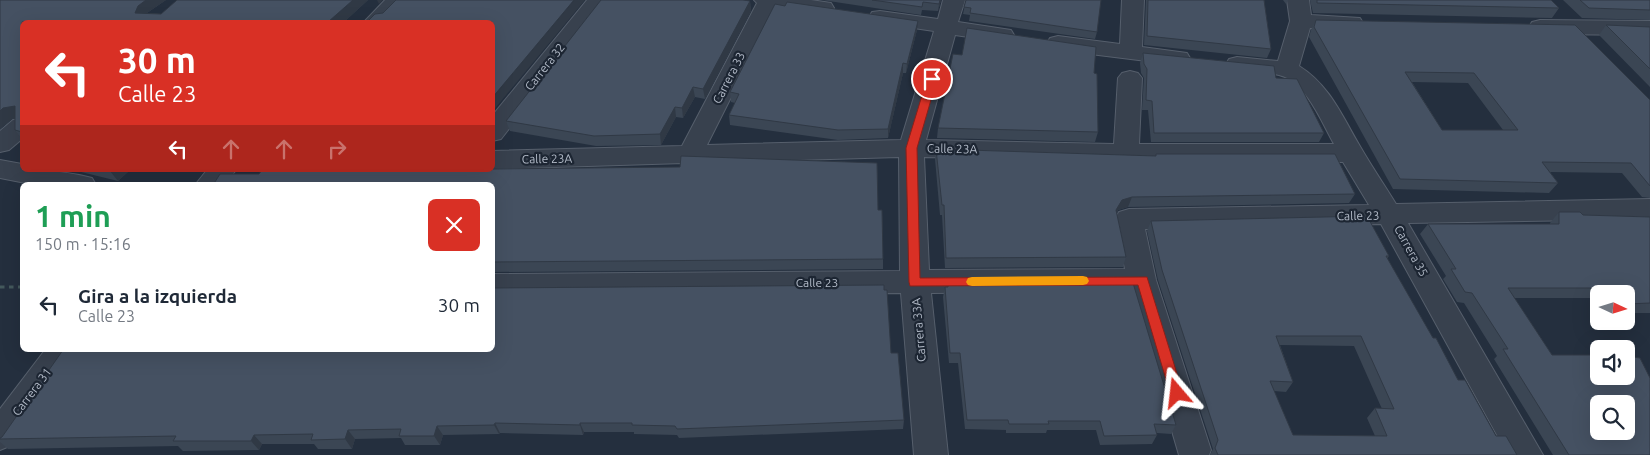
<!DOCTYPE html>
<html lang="es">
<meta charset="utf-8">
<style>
:root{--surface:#fff;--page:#f2f2f3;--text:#1f2937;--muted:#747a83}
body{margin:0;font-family:Ubuntu,sans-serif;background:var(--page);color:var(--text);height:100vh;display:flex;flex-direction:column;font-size:19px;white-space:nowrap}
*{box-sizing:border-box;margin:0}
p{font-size:16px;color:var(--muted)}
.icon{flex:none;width:28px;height:28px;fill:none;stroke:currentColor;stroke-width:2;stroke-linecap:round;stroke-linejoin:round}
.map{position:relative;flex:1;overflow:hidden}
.side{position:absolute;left:20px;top:182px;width:475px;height:170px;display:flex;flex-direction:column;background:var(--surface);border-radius:8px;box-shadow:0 5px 20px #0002}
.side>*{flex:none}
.banner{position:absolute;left:20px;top:20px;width:475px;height:152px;border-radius:8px;box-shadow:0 5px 20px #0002;background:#d93025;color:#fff;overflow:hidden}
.needle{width:32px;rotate:94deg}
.controls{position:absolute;left:1590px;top:285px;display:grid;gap:10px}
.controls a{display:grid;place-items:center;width:45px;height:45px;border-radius:8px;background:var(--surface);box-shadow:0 5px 20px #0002;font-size:25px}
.pin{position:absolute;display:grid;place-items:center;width:42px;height:42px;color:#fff;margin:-21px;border:2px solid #fff;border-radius:50%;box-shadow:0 1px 5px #0007}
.me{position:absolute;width:55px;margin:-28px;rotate:343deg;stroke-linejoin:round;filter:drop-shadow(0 0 4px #0008)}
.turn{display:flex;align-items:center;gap:18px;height:105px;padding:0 15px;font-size:22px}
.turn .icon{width:65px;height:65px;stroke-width:2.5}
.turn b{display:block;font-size:35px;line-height:42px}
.lanes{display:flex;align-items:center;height:48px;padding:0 15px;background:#0003;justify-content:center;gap:25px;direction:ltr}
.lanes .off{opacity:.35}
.round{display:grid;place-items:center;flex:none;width:52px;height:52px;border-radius:8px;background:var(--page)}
.overview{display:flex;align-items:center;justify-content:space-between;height:85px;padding:0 15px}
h1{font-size:30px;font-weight:700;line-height:38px;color:#1e9e55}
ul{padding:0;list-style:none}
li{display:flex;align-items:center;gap:15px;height:75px;padding:0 15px}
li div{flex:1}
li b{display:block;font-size:19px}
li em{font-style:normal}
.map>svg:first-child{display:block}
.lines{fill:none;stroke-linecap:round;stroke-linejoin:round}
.minor-casing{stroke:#565f6c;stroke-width:2}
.path{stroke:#44595c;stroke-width:3;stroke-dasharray:4.5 4.5;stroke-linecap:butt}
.minor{fill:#38414e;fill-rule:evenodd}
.wall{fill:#3b4654;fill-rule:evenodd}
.shaded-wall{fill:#303945}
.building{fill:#455162;stroke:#303945;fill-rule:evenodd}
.route{fill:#d93025;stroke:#8d1f18}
.slow{fill:#f59e0b}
.labels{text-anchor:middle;stroke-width:4.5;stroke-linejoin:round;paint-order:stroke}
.street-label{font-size:12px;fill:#b4bcc9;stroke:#1d2633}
</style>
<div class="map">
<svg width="1650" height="455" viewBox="0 0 1650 455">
<rect width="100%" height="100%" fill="#242f3e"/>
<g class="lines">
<defs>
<path id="minor" d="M385,0H408L386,22H364Z
M587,0H609L501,139L492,141V116Z
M754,0H811L831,3L834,8L831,13L823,14L776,8L707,145L901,140L934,31L880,23L872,22L869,17L872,12L880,11L938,19L943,0H965L958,22L1011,30L1014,35L1011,40L1003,42L955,35L926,140L1114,144L1118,78L1122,73L1130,71L1138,73L1142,78L1139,144H1334C1322,123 1306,81 1279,75C1263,71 1245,73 1229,69L1226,64L1229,59L1237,57L1278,61L1290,21L1287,0H1309L1311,15L1360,18L1363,23L1360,28L1352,30L1310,28L1299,66C1330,85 1343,118 1361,148C1372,167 1385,186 1396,204L1650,199V219L1408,223L1543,455H1508L1381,224L1145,229L1156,280L1211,450L1209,455H1179L1131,291L931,293L948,455H914L901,293L492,296V274L900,271L899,157L696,163L689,165L684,163L492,169V151L682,146L757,3ZM924,157L1126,162H1343L1369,205L1129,209L1119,212L1115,219L1125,269L929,270Z
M1122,0H1144L1142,47L1187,53L1190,58L1187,63L1179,65L1058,50L1050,48L1047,43L1050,38L1058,36L1120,44Z
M1540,20L1650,21V35L1540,34L1532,32L1529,27L1532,22Z
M22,118V139L9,150L0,152V131L13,120Z
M0,160L22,164V170C47,170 69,172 92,178L96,185H36L0,178Z
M207,170H236L224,185H195Z
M45,350H78L12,445L0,450V409Z"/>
</defs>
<use href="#minor" class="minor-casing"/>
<path class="path" d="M0,287H22"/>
<use href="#minor" class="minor"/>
</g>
<path class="wall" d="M0,0H166L147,13L161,14L368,0L344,22H22V139L15,130V118L12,119L0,129Z
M822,0H941L938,11L922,10L921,15Z
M966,0L1097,32L1095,39L969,21L970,15L963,14Z
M1146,0H1264L1271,49L1267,58L1144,45Z
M1283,0H1288L1286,4Z
M1310,0H1551L1559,8L1552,18L1313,13Z
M1563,0H1650V20L1582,18Z
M750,1L751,11L705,99L695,97L683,118L676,117L661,145L596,146L510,131L506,121Z
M1316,20L1650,100V198L1642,197L1622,173L1550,172L1558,183L1549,193L1393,189L1309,37L1311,30ZM1412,82L1468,83L1503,130H1442Z
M1606,25L1650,27V87L1599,35Z
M917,30L906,73H903L888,138L838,140L730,125L729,115L735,103L731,102L730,92Z
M1143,53L1276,78L1324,133L1319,142H1151L1148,110H1142L1144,78L1141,73L1140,63Z
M1094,73L1098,132L1095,142L937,138L938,128Z
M936,149L1155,156L1156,154L1355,194L1349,203L1128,207L1118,210L1117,213L1126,257L1123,267L945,268L942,215H940L935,159Z
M681,156L877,163L878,210H882L883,259V269L492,272V185H213L220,174H259L262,170H492V169L680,167Z
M73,170H130L118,181Z
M1559,212L1583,215L1650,217V313H1626V294H1599V303L1595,298H1514L1552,355L1650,455H1553L1494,359L1497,356L1464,303L1457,302L1443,279L1446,276L1420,234L1428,224H1550V223Z
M1151,221L1389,256L1387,259L1433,338L1458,380L1496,436L1517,455H1210L1213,449L1158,280L1147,231ZM1280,345L1354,346L1382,409L1375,408L1367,418L1375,436L1293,435L1274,391L1286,392L1293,382Z
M945,287L1176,425L1171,434L1157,433V435L1152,444L1100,445L1096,430H1047L1046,433H1006V430L965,429L958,363H949L943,297Z
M891,353L904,420L903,429L679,438L677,435L634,434V432H584L583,435L500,433L499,434L443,435L440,445H405L401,438L355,439L352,449H318L314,444H262L259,450L183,451L178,446L8,449L0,442V438L2,437Z"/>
<path class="shaded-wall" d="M146,0H166L144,15L135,13L138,6Z
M353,0H368L344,22H328Z
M377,0H383L379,4Z
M574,0H585L492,112V98Z
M940,0H941L938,11L939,4Z
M750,1L751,11L705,99L703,89Z
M918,21L917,30L906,73L907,64Z
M903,63V73L888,138V129Z
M693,87L695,97L683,118L682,108Z
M15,106L22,117L12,119L0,129V111L3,108Z
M675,107L676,117L661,145L660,134Z
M110,170H130L118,181L110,171Z
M1132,197L1128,207L1118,210L1113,219L1116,210L1122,200Z
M495,423L500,433L499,434L494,425Z
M580,423L584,432L583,435L580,425Z
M437,426L443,435L440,445L434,436Z
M348,430L355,439L352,449L345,439Z
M254,435L262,444L259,450L251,441Z"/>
<path class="building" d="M0,0H146L138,6L135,13L161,14L177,0H353L328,22H22V132L15,130V106L3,108L0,111Z
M396,0H574L492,98V22H367L375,14L383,13Z
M601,0H743L750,1L703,89L693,87L682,108L675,107L660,134L594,136L506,121Z
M872,0H940L939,4L923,2L922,7Z
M966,0H1101L1097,32L970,13L971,8L964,7Z
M1148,0H1264L1271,49L1147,36Z
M1317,0H1551L1559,8L1317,3Z
M1580,0H1650V10L1589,8Z
M787,2L918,21L907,64L903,63L888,129L838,130L729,115L739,94L730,92L775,4L785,6Z
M1316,20L1575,25L1650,100V186L1631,163L1542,162L1558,183L1400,179L1314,27ZM1405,72L1474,73L1518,130H1442Z
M1606,25L1650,27V69Z
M967,28L1096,47L1094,73L1097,74L1098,132L938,128L953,54L962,55Z
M1143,53L1274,66L1276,78L1297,79L1324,133H1154L1152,101L1146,100L1147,69L1144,64Z
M936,149L1156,156V154H1335L1355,194L1132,197L1122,200L1116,210L1126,257L946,258L944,205H942Z
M681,156L877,163L878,210H882L883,259L492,262V185H213L220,174H259L262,170H492V169L680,167Z
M1559,212H1580L1583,215L1650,217V303L1626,304V294H1609L1605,288H1508L1552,355H1599V376H1626V356L1640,358L1650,378V455H1569L1503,349H1508L1472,293L1465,292L1451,269H1456L1428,224H1559ZM1599,404H1626V431H1599Z
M1367,216L1389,256H1386L1433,338H1436L1458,380H1465L1496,436H1506L1517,455H1218L1215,448L1218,440L1162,270L1151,221ZM1276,336H1361L1394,409L1375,408L1387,436L1293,435L1270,381L1293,382Z
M1133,283L1176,425L1154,424L1157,435L1104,436L1100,421H1048L1049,424H1009L1008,420H967L960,353H950L945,287H948V285Z
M884,285V290H887L891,353H898L904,420L677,429L675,426L632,425V423H580V425L495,423L494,425L437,426L434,436H399L401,429L348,430L345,439L311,440L313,434L254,435L251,441H173L176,436L0,439V438L2,437L63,350H492V288Z"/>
<path class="route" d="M932,76L937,79L917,148L920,278L1147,277L1183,393L1181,397L1177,399L1172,397L1170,393L1138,285L910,286L909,282L906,148L927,79Z"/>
<path class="slow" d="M1083,276L1087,277L1089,281L1087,284L1083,285L972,286L968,285L966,282L968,278L972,277Z"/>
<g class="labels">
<g class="street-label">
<text transform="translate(545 67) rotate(-52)" y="4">Carrera 32</text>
<text transform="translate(729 78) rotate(-63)" y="4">Carrera 33</text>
<text transform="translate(952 149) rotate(1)" y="4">Calle 23A</text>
<text transform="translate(547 159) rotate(-1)" y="4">Calle 23A</text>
<text transform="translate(1358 216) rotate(-1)" y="4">Calle 23</text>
<text transform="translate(1411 251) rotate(61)" y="4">Carrera 35</text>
<text x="817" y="287">Calle 23</text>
<text transform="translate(919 330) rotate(-95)" y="4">Carrera 33A</text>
<text transform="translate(32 392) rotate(-53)" y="4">Carrera 31</text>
</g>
</g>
</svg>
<div class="controls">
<a><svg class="needle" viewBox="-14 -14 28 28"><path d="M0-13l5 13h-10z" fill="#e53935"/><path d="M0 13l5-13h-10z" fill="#747a83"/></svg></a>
<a><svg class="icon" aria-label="sound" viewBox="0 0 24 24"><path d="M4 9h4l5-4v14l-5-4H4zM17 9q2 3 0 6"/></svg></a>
<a><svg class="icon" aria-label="search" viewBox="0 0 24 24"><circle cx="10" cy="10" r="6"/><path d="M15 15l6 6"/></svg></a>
</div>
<div class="pin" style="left:932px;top:79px;background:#d93025"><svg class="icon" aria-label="arrive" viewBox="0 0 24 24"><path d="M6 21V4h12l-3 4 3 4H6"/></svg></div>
<svg class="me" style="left:1177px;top:393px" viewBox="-20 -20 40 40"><path d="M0-17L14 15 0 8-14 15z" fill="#d93025" stroke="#fff" stroke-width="4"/></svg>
<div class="banner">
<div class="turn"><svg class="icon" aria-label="left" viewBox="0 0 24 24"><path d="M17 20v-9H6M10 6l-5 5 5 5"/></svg><div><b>30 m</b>Calle 23</div></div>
<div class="lanes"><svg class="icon" aria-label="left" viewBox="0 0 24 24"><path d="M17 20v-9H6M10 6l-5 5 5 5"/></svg><svg class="icon off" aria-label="ahead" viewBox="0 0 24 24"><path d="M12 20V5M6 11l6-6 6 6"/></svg><svg class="icon off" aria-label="ahead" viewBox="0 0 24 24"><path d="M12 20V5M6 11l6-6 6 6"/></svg><svg class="icon off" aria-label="right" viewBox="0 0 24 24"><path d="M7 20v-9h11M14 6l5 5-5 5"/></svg></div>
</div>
<section class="side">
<div class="overview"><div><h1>1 min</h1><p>150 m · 15:16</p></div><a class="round" style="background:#d93025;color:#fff"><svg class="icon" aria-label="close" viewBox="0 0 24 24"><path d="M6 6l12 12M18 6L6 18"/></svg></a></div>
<ul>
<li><svg class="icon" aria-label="left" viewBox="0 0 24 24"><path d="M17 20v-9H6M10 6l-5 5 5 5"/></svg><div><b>Gira a la izquierda</b><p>Calle 23</p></div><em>30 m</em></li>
</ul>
</section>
</div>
